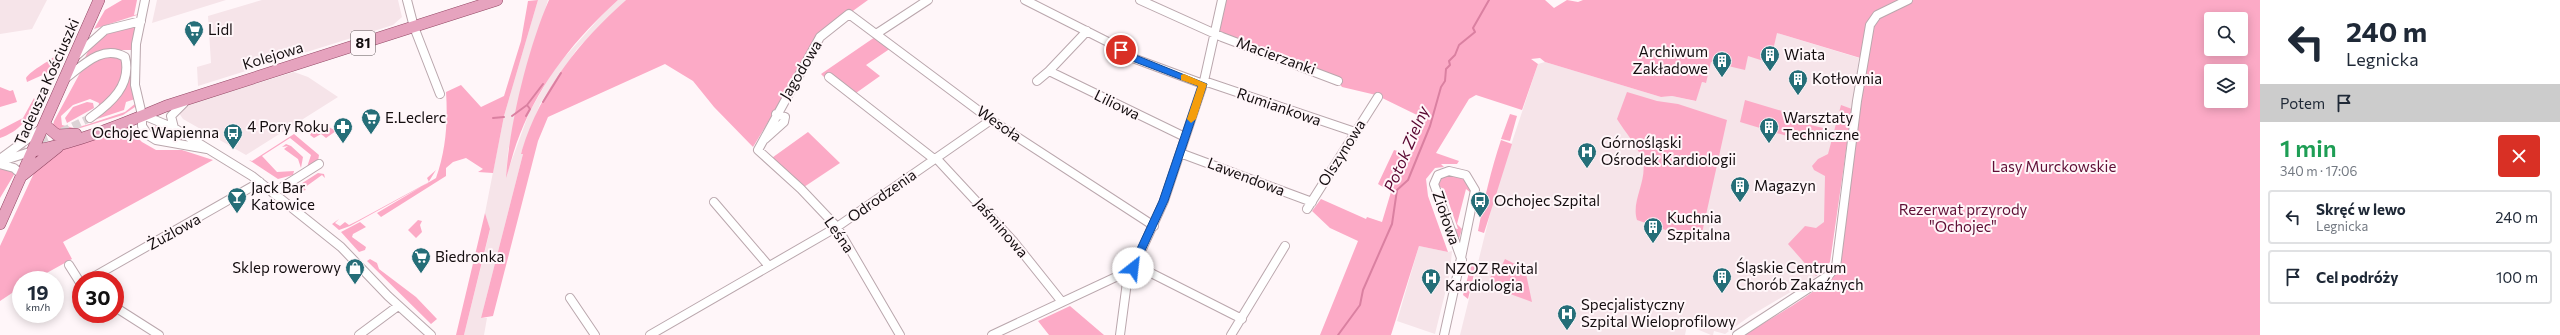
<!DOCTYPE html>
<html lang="pl">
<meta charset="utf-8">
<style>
:root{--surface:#fff;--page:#f2f2f3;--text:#1f2937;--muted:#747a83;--line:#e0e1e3}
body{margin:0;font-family:Commissioner,sans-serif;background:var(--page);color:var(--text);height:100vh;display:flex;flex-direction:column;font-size:15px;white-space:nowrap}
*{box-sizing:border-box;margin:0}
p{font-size:13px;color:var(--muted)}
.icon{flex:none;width:22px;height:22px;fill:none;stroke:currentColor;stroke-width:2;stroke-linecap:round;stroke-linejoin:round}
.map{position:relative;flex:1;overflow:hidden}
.drawer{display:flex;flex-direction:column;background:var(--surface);width:300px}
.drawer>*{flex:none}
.top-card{background:#fff;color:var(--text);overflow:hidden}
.buttons{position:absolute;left:2204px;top:12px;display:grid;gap:8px}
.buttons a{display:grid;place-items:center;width:44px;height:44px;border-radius:4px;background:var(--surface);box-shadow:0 2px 10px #0003;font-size:20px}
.speed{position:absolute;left:12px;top:271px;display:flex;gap:8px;font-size:20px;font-weight:700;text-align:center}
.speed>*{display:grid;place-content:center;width:52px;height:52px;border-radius:50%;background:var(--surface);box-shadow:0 2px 10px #0003;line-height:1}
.speed small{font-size:10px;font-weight:400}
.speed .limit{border:6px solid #d22;background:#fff;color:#111}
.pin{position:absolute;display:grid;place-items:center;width:34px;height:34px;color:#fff;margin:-17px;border:2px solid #fff;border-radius:50%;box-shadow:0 1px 4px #0007}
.me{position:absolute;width:44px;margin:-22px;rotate:29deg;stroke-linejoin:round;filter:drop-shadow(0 0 3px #0008)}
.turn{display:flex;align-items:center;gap:14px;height:84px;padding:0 20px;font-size:18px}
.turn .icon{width:52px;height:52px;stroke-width:2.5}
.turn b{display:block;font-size:28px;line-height:34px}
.then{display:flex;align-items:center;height:38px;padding:0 20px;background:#0003;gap:8px;font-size:15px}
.round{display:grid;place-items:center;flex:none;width:42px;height:42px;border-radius:4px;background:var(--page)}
.overview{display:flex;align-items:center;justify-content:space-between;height:68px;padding:0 20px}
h1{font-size:24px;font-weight:600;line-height:30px;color:#1e9e55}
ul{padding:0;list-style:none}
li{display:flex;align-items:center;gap:12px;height:54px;margin:0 8px 6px;padding:0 12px;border:2px solid var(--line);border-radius:4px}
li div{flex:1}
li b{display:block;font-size:15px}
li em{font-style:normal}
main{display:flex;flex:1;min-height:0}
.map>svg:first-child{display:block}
.built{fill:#f6e4e9}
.green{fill:#fcaac6;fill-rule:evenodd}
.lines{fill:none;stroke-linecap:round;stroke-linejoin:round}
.stream{stroke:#da80a1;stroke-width:2}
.minor-tunnel{stroke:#dcd3d6;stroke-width:8;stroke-dasharray:8 4;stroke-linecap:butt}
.minor-casing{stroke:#baa7ad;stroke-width:10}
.major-casing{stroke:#924764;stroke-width:12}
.minor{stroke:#fff;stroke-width:8}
.major{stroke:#e6a3be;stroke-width:11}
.route{fill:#1a73e8;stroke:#114b97}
.slow{fill:#f59e0b}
.labels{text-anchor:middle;stroke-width:4;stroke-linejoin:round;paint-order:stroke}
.shield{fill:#fff6f9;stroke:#5a5355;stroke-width:1}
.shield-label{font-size:14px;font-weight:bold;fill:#140d0f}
.poi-label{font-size:15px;fill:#140d0f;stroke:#fff6f9;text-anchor:start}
.street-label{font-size:15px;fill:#140d0f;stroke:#fff6f9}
.park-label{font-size:15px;fill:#600f36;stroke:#fff6f9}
.water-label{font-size:16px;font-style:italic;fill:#58052f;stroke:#fff6f9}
</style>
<main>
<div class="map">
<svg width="2260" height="335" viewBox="0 0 2260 335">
<rect width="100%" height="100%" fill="#fff6f9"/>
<path class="built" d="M0,0H47L32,29L0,34Z
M157,0H226L152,23Z
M262,0H398L402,17L393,25L198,86L197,67L211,63L208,16Z
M538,0H548L522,86L508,151L506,176L529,113L554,69L603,14L618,0H626L577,49L540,104L522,150L521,153L523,154L481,318H487L484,335H464L490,230L485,213L504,116Z
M1748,24L1859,58L1830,262L1816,277L1750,316L1725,334L1714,331L1713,335H1711L1687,325L1685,335H1460L1496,190L1538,64L1545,62L1661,97L1672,96L1695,101L1702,82L1705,83L1711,62Z
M294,72L308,77L338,97L246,155L183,119L179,113L192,103Z
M1419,246L1448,252L1452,251L1450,273L1435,334L1397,321Z"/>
<path class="green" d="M122,0H137L134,15L140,14L94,29L105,10Z
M538,0L504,116L493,173L478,172L483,169L466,158L453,162L446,168V176L381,217L377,213L436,178C446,150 448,122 446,92L461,85L481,107L504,96L521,41L528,1Z
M549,0H618C576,38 541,81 520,134C514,148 511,163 506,178C509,126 528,48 549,0Z
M626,0H868L821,34L753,147L714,107L693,81L665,64L548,117L538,141L493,316L481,318L523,154H521L522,150C541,89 579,42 626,0Z
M1225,0H1545L1554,8L1567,0L1578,2L1583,0H2260V335H1745C1770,318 1824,290 1839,268L1867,60L1777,33L1770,63L1748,56L1745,70L1711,62L1706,83L1702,82L1696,101L1672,96L1661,97L1545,62L1540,58L1531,59L1538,64L1522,110L1476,95L1469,99L1436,153L1459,161L1457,164H1441L1444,167L1435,168L1426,179L1428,196L1448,252L1419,246L1391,335H1320L1358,241L1330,228L1312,211L1321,199L1366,219L1367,217L1382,222L1391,192L1378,184L1394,150L1409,154L1420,131L1419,116L1376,95L1342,87L1337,81L1224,36L1217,30ZM2211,19H2241V49H2211ZM2211,71H2241V101H2211Z
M134,25L136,27L135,99L126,102L124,110L94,120C119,102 135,83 131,50H108L84,60C96,31 107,33 134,25Z
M875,37L891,48L866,65L880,76L856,93L830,74L824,77L821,74Z
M60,52L47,73L27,82L26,78C31,70 52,60 60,52Z
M103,55L119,56C134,75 110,96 98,109L99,103L90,99L73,105L61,116L62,125L74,128L86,125L125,112L136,103L135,107L123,115L64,133L53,125L54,121L80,73Z
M0,87L10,91L13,90L17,102L0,107Z
M1627,92L1657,101L1678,104L1727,120L1700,242L1637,220C1631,202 1647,181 1643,162C1641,151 1623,129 1617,119Z
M34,98L36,102C27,120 20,131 0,138V130L23,118Z
M1745,100L1792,114L1791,120L1823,128L1819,139H1797L1740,122Z
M87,102L93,103L94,108L67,123L65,118L73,107Z
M1841,105L1852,109L1830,262L1816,276L1788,244L1805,226L1816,228L1824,222L1825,176L1814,170L1812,166L1818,159L1828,154Z
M1510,114L1517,116L1510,141L1501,139Z
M157,125L182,139V140L162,137L152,130Z
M327,126L336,131L326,138L321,134L314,138L310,135L314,129L317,131Z
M127,127L142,142L156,150H182L213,160L63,242L72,259L34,280H21V287L0,301V246L34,173L44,161L62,148Z
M808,132L840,163L801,189L769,160Z
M294,134L319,155L318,161L307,167L311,155L290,138L262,156L277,172L294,171L293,175L278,179L249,160L252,161Z
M1501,140L1512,144L1484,233L1478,231C1484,200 1491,170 1501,140Z
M286,144L291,146L303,157L301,168L298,159L284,149L288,146L282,147Z
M0,168L11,170L15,173L0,198Z
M436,170L428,183L350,226L339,230L332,224L339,219L335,223L340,226L345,222L349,225L359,220L429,182L427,178Z
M318,173L324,174L325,178L322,175L304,188L306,190L295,192L296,187Z
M1451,173C1461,177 1472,180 1471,193L1466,189L1457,224L1462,229L1459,239L1453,228L1458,229L1444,189L1438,186L1442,177Z
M485,213L490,229L464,335H456Z
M418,220L422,221L420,225L422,232L416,238L408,230Z
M360,222L366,227L353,234L352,237L366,247L365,250L359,252L341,232Z
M370,259L377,263L379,269L416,297L437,319L431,324L367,261Z
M1505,259L1525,269L1532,302L1488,286L1495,262L1502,265Z
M1471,265L1476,266L1468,299L1463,295Z
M1070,306L1104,335H1049L1038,321Z"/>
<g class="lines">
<path class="stream" d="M543,102L561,73
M512,116L527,105L543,84
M526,116L530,109L527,105
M493,118L504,117
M1338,335L1360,305L1363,290L1392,224L1397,190L1408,180L1430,126L1441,87L1445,81L1446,69L1450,65L1449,61L1455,55L1459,45L1475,32L1473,28L1489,0"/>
<path class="minor-tunnel" d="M17,148L59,133L90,118"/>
<defs>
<path id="minor" d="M145,0L136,44L135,85L142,115V126L148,135L156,140L207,149
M407,0L414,27L440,94
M1025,0L1110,43L1130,57L1203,84
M1140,0L1222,37L1338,81
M1087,31L1049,71L1185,137
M876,34L928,0
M77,55L105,30L141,21
M829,77L934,159
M66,78C83,65 103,44 125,57C132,85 111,103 90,118
M1037,81L1049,71
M1204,81L1355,132
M143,115L174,128L252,176L341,247L388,296L431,335
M174,128L171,116L184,103
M765,139L784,122L785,117L776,114
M1180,153L1312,202
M936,158L1014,242L1062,302
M0,159L41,129
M5,160L33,151
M0,164L14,168L22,175
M1449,171L1466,175L1475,190L1461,258L1434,184L1438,175Z
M273,193L319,164
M714,202L768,265
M1307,209L1378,97
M1461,258L1462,260
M69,265L81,284
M1133,269L1151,273L1242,319
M88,280L260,182
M570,298L595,335
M115,307L159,335
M359,335L398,306
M650,335L837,227L991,120
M900,335L837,227L801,189L758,150L820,37L849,14L991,120L1154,226
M992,335L1133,269L1164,201L1204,81L1222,0
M1120,335L1127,282L1123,275
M1231,335L1285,246
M1444,335L1461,258
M1737,335L1829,275L1836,267L1857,101L1870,25L1877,15L1908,0"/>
<path id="major" d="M45,125L57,135L76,134
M33,151C79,142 123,124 166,106L497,0
M23,175L58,147
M0,224L99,0"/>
</defs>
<use href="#minor" class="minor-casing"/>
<use href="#major" class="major-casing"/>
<use href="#minor" class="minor"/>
<use href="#major" class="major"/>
</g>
<path class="route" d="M1121,47L1133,54L1207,84L1168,201L1137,268L1133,273L1128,268L1159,201L1198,86L1127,59L1117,50Z"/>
<path class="slow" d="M1184,74L1207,84L1196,119L1191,123L1187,119L1198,86L1181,80V75Z"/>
<defs>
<symbol id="supermarket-pin" viewBox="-11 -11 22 30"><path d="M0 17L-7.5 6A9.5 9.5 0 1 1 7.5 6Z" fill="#256e78" stroke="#fff6f9"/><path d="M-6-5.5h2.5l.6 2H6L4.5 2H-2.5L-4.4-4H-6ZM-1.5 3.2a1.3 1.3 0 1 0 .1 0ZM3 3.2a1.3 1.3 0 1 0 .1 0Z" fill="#fff"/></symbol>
<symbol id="building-pin" viewBox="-11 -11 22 30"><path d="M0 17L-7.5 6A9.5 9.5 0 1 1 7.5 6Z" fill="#256e78" stroke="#fff6f9"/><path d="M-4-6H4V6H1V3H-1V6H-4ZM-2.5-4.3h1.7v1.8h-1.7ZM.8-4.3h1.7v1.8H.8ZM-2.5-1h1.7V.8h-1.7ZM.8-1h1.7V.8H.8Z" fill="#fff"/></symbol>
<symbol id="pharmacy-pin" viewBox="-11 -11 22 30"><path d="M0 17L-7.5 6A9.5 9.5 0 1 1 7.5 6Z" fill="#256e78" stroke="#fff6f9"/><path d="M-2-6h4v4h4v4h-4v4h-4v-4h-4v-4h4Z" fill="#fff"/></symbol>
<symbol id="bus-pin" viewBox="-11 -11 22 30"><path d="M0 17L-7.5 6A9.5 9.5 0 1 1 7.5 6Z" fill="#256e78" stroke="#fff6f9"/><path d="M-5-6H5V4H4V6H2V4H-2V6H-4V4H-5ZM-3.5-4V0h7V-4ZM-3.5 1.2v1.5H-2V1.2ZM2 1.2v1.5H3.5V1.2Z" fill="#fff"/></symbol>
<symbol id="hospital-pin" viewBox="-11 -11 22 30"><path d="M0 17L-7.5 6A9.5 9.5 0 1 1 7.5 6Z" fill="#256e78" stroke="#fff6f9"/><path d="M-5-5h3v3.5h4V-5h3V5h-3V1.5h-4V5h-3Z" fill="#fff"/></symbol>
<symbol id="bar-pin" viewBox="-11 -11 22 30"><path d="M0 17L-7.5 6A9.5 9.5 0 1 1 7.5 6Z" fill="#256e78" stroke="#fff6f9"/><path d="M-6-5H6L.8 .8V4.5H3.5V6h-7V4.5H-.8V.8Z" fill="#fff"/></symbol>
<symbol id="shop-pin" viewBox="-11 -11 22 30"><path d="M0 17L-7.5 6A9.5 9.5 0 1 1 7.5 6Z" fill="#256e78" stroke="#fff6f9"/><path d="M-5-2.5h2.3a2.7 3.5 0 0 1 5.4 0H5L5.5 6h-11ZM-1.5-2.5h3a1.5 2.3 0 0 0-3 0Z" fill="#fff"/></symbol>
</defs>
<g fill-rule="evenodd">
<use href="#supermarket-pin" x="183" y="19" width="22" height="30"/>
<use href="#building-pin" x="1759" y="44" width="22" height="30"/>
<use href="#building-pin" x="1711" y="50" width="22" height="30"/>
<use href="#building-pin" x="1787" y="68" width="22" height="30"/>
<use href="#supermarket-pin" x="360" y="107" width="22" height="30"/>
<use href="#pharmacy-pin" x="332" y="116" width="22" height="30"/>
<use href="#building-pin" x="1758" y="116" width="22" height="30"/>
<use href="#bus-pin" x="222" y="122" width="22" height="30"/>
<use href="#hospital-pin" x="1576" y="141" width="22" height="30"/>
<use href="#building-pin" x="1729" y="175" width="22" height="30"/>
<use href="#bar-pin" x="226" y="186" width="22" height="30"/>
<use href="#bus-pin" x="1469" y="190" width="22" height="30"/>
<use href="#building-pin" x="1642" y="216" width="22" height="30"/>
<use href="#supermarket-pin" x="410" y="246" width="22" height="30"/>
<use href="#shop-pin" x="344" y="257" width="22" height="30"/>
<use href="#building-pin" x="1711" y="266" width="22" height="30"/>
<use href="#hospital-pin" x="1420" y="267" width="22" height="30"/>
<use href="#hospital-pin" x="1556" y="303" width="22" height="30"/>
</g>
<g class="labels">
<rect class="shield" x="351" y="31" width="24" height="24" rx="3"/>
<g class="shield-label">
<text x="363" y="48">81</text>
</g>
<g class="poi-label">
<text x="208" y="35">Lidl</text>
<text x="1708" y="57" text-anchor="end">Archiwum<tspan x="1708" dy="17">Zakładowe</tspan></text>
<text x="1784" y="60">Wiata</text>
<text x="1812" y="84">Kotłownia</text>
<text x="385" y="123">E.Leclerc</text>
<text x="1783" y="123">Warsztaty<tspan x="1783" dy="17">Techniczne</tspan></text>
<text x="329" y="132" text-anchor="end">4 Pory Roku</text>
<text x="219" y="138" text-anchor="end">Ochojec Wapienna</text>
<text x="1601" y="148">Górnośląski<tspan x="1601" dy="17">Ośrodek Kardiologii</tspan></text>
<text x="1754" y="191">Magazyn</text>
<text x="251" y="193">Jack Bar<tspan x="251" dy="17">Katowice</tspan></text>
<text x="1494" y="206">Ochojec Szpital</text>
<text x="1667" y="223">Kuchnia<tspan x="1667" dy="17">Szpitalna</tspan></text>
<text x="435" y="262">Biedronka</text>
<text x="341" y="273" text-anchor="end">Sklep rowerowy</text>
<text x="1736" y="273">Śląskie Centrum<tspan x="1736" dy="17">Chorób Zakaźnych</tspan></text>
<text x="1445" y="274">NZOZ Revital<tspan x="1445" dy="17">Kardiologia</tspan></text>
<text x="1581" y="310">Specjalistyczny<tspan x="1581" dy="17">Szpital Wieloprofilowy</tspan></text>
</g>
<g class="street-label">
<text transform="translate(273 56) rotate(-17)" y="5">Kolejowa</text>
<text transform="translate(1276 56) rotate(20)" y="5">Macierzanki</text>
<text transform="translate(801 70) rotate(-59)" y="5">Jagodowa</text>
<text transform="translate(47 82) rotate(-66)" y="5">Tadeusza Kościuszki</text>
<text transform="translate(1117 105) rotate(26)" y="5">Liliowa</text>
<text transform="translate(1279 107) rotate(19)" y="5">Rumiankowa</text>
<text transform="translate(999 124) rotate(35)" y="5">Wesoła</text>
<text transform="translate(1342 153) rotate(-58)" y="5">Olszynowa</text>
<text transform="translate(1246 177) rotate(21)" y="5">Lawendowa</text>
<text transform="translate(882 196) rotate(-35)" y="5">Odrodzenia</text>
<text transform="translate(1446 218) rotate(71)" y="5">Ziołowa</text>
<text transform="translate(1001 228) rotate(49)" y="5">Jaśminowa</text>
<text transform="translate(174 232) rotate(-29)" y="5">Żużlowa</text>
<text transform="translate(839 235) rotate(55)" y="5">Leśna</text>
</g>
<g class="park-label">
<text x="2054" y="172">Lasy Murckowskie</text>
<text x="1963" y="215">Rezerwat przyrody<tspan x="1963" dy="17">"Ochojec"</tspan></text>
</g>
<g class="water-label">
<text transform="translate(1406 149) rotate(-67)" y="6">Potok Zielny</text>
</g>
</g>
</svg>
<div class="buttons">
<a><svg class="icon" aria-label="search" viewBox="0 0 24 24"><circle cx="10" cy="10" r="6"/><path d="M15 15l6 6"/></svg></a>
<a><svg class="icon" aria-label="layers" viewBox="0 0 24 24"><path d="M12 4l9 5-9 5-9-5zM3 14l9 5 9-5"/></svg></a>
</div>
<div class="speed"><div>19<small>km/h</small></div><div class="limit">30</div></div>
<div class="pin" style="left:1121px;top:50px;background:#d93025"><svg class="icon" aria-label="arrive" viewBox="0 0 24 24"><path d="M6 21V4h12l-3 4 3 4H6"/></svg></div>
<svg class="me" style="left:1133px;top:268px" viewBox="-20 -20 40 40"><circle r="19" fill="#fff"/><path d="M0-13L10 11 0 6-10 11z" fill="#1a73e8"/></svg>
</div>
<section class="drawer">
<div class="top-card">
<div class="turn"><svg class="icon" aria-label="left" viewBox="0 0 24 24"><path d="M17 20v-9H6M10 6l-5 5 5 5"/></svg><div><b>240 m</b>Legnicka</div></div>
<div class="then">Potem<svg class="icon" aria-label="arrive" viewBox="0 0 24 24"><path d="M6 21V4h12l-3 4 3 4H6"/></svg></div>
</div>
<div class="overview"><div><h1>1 min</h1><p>340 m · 17:06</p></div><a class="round" style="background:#d93025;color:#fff"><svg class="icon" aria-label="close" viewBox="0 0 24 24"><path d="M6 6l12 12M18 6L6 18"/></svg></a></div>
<ul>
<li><svg class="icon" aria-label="left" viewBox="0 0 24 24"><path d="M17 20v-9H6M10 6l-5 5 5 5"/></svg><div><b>Skręć w lewo</b><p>Legnicka</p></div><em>240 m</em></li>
<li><svg class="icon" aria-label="arrive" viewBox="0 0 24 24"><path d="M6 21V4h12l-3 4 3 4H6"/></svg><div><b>Cel podróży</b></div><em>100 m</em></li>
</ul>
</section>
</main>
